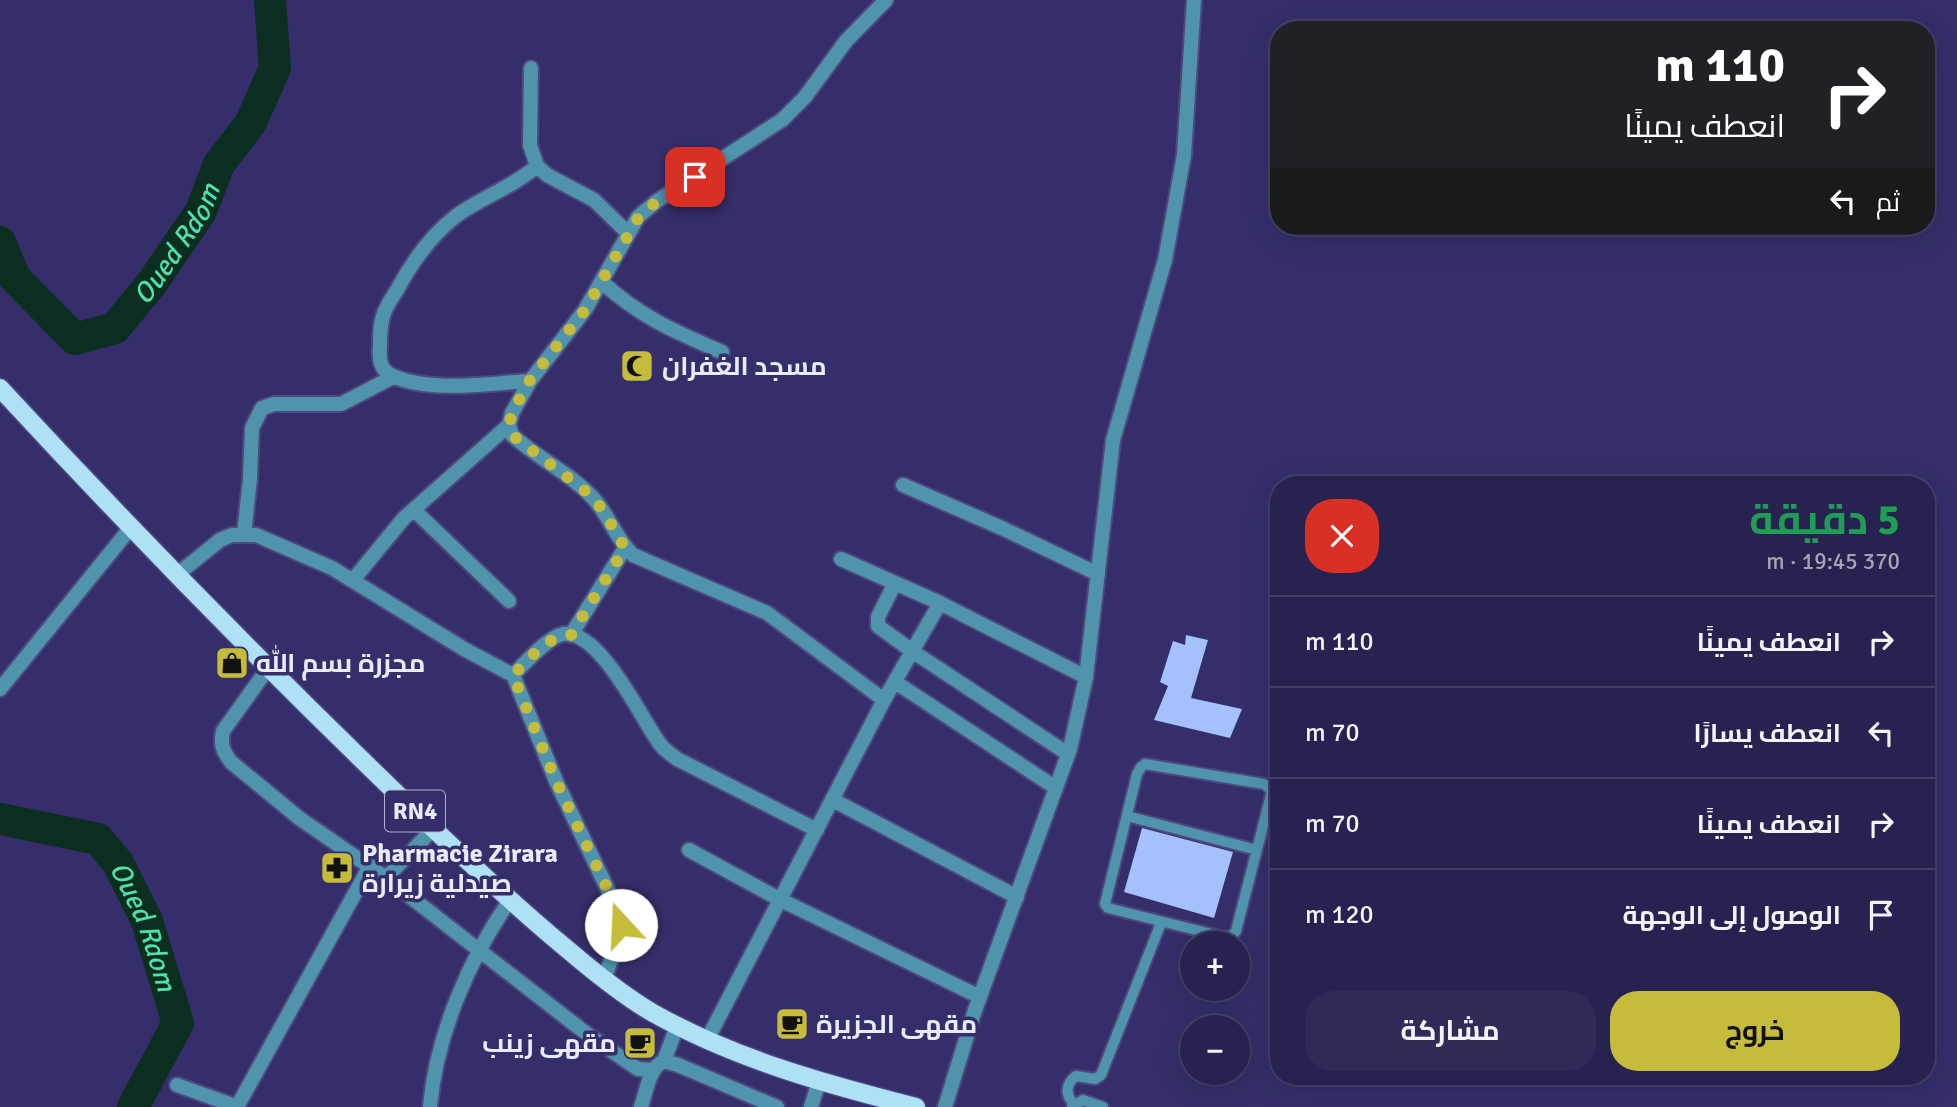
<!DOCTYPE html>
<html lang="ar">
<meta charset="utf-8">
<style>
:root{--surface:#282250;--page:#302a57;--text:#f1f3f6;--muted:#a5a4b7;--line:#443f67;--accent:#c6bc3c}
body{margin:0;font-family:Signika,Cairo,sans-serif;background:var(--page);color:var(--text);direction:rtl;height:100vh;display:flex;flex-direction:column;font-size:26px;white-space:nowrap}
*{box-sizing:border-box;margin:0}
p{font-size:23px;color:var(--muted)}
.icon{flex:none;width:38px;height:38px;fill:none;stroke:currentColor;stroke-width:2;stroke-linecap:round;stroke-linejoin:round}
.map{position:relative;flex:1;overflow:hidden;direction:ltr}
.panel{position:absolute;left:1270px;top:476px;width:665px;height:609px;display:flex;flex-direction:column;background:var(--surface);border-radius:28px;box-shadow:0 7px 28px #0002,0 0 0 2px var(--line);direction:rtl}
.panel>*{flex:none}
.banner{position:absolute;left:1270px;top:21px;width:665px;height:214px;border-radius:28px;box-shadow:0 7px 28px #0002,0 0 0 2px var(--line);direction:rtl;background:#202124;color:#fff;overflow:hidden}
.tools{position:absolute;left:1180px;top:931px;display:grid;gap:14px}
.tools a{display:grid;place-items:center;width:70px;height:70px;border-radius:50%;background:var(--surface);box-shadow:0 7px 28px #0002,0 0 0 2px var(--line);font-size:35px}
.pin{position:absolute;display:grid;place-items:center;width:60px;height:60px;color:#fff;margin:-30px;border-radius:14px;box-shadow:0 4px 10px #0006}
.me{position:absolute;width:77px;margin:-38px;rotate:340deg;stroke-linejoin:round;filter:drop-shadow(0 0 5px #0008)}
.turn{display:flex;align-items:center;gap:24px;height:147px;padding:0 35px;font-size:32px}
.turn .icon{width:91px;height:91px;stroke-width:2.5}
.turn b{display:block;font-size:49px;line-height:60px}
.then{display:flex;align-items:center;height:66px;padding:0 35px;background:#0003;gap:14px;font-size:26px}
.round{display:grid;place-items:center;flex:none;width:74px;height:74px;border-radius:28px;background:var(--page)}
.overview{display:flex;align-items:center;justify-content:space-between;height:119px;padding:0 35px}
h1{font-size:42px;font-weight:700;line-height:52px;color:#1e9e55}
.cta{display:flex;gap:14px;margin-top:auto;padding:14px 35px}
.cta a{flex:1;height:80px;border-radius:28px;background:var(--accent);color:#111;font-size:28px;font-weight:700;line-height:80px;text-align:center}
.cta a+a{background:var(--page);color:var(--text)}
ul{padding:0;list-style:none}
li{display:flex;align-items:center;gap:21px;height:91px;padding:0 35px;border-top:2px solid var(--line)}
li div{flex:1}
li b{display:block;font-size:26px}
li em{font-style:normal}
.map>svg:first-child{display:block}
.lines{fill:none;stroke-linecap:round;stroke-linejoin:round}
.river{stroke:#0c2e21;stroke-width:32}
.building{fill:#a4c1fe}
.service-casing{stroke:#4e487e;stroke-width:14}
.minor-casing{stroke:#4e487e;stroke-width:18}
.tertiary-casing{stroke:#4e487e;stroke-width:18}
.primary-casing{stroke:#4e487e;stroke-width:21}
.service{stroke:#4f93ac;stroke-width:10}
.minor{stroke:#4f93ac;stroke-width:14}
.tertiary{stroke:#4f93ac;stroke-width:14}
.primary{stroke:#aee1f6;stroke-width:18}
.route{stroke:#c6bc3c;stroke-width:12;stroke-dasharray:0 21.6}
.labels{text-anchor:middle;stroke-width:7;stroke-linejoin:round;paint-order:stroke}
.shield{fill:#352e6a;stroke:#b4b2cf;stroke-width:2}
.shield-label{font-size:24px;font-weight:bold;fill:#eaebfa}
.poi-label{font-size:26px;font-weight:bold;fill:#eaebfa;stroke:#352e6a;text-anchor:start}
.water-label{font-size:28px;font-style:italic;fill:#50e0ab;stroke:#352e6a}
</style>
<div class="map">
<svg width="1957" height="1107" viewBox="0 0 1957 1107">
<rect width="100%" height="100%" fill="#352e6a"/>
<g class="lines">
<g class="river">
<path id="s1" d="M0,242L15,278L75,339L115,328L152,283L201,211L219,164L250,124L275,68L270,0"/>
<path id="s2" d="M0,819L98,839L118,863L147,921L178,1023L133,1107"/>
</g>
</g>
<path class="building" d="M1186,635L1208,640L1191,698L1242,709L1230,738L1154,720L1168,686L1160,682L1173,641L1185,645Z
M1142,828L1233,852L1214,918L1124,892Z"/>
<g class="lines">
<defs>
<path id="service" d="M1145,764L1264,784L1272,791L1236,931L1232,936L1224,937L1108,908L1105,904L1137,774L1141,767Z
M1127,816L1257,850
M1075,1105C1065,1096 1065,1084 1076,1076L1095,1079L1101,1075L1161,923
M1072,1107L1083,1100L1103,1107"/>
<path id="minor" d="M531,68L530,145L537,166L547,175L594,200L628,233
M602,282C640,317 676,332 722,352
M530,381C490,383 431,393 393,376C379,370 379,358 380,345C380,334 380,324 384,313C387,305 392,298 397,290C412,262 430,236 456,216C482,197 513,187 537,166
M903,485L1004,529L1098,574
M414,510L509,601
M244,534L250,479L252,428L262,408L274,404H341L393,377
M841,559L940,603
M178,574L220,540L232,535H256L332,568L464,649L513,675C524,664 548,637 563,634C600,629 642,720 660,744C664,750 671,754 677,759L817,830
M353,580L404,518L509,425
M895,583L878,617V626L912,651L1068,754
M571,635L625,548
M269,667L223,731C220,745 223,751 231,762L299,818L386,878L433,829
M513,675L556,781L619,913L620,934L604,980
M895,682L1056,788
M0,689L132,526
M884,700L940,603L1086,677
M833,800L1017,897
M689,850L781,900L980,997
M386,878L587,1034L638,1069L654,1070
M707,1040L884,700L767,613L633,555C616,539 609,515 593,498C570,473 537,458 512,435L509,425L512,413L530,381L585,310L638,217L657,201L782,120L805,97L846,41L886,0
M664,1061L678,1065L777,1107
M177,1085L238,1107
M237,1107L370,866
M430,1107C436,1036 469,959 510,900
M641,1107C646,1093 649,1067 664,1061L677,1026
M811,1107L819,1081"/>
<path id="tertiary" d="M945,1107L974,1013L1070,749L1086,677L1113,440L1165,260L1184,155L1194,0"/>
<path id="primary" d="M0,388C134,533 274,676 417,813C466,860 515,906 567,949C594,972 622,995 653,1013C735,1059 825,1084 916,1107"/>
</defs>
<use href="#service" class="service-casing"/>
<use href="#minor" class="minor-casing"/>
<use href="#tertiary" class="tertiary-casing"/>
<use href="#primary" class="primary-casing"/>
<use href="#service" class="service"/>
<use href="#minor" class="minor"/>
<use href="#tertiary" class="tertiary"/>
<use href="#primary" class="primary"/>
</g>
<g class="lines">
<path class="route" d="M621,925L619,913L556,781L513,675C529,660 548,634 571,635L625,548L602,509L588,493L512,435L509,425L512,413L530,380L585,310L638,218L657,201L695,177"/>
</g>
<defs>
<symbol id="mosque-square" viewBox="-11 -11 22 22"><rect x="-9" y="-9" width="18" height="18" rx="4" fill="#c6bc3c" stroke="#352e6a"/><path d="M3.5-4.9A6 6 0 1 0 3.5 4.9A5 5 0 1 1 3.5-4.9Z" fill="#111"/></symbol>
<symbol id="shop-square" viewBox="-11 -11 22 22"><rect x="-9" y="-9" width="18" height="18" rx="4" fill="#c6bc3c" stroke="#352e6a"/><path d="M-5-2.5h2.3a2.7 3.5 0 0 1 5.4 0H5L5.5 6h-11ZM-1.5-2.5h3a1.5 2.3 0 0 0-3 0Z" fill="#111"/></symbol>
<symbol id="pharmacy-square" viewBox="-11 -11 22 22"><rect x="-9" y="-9" width="18" height="18" rx="4" fill="#c6bc3c" stroke="#352e6a"/><path d="M-2-6h4v4h4v4h-4v4h-4v-4h-4v-4h4Z" fill="#111"/></symbol>
<symbol id="cafe-square" viewBox="-11 -11 22 22"><rect x="-9" y="-9" width="18" height="18" rx="4" fill="#c6bc3c" stroke="#352e6a"/><path d="M-5.5-4.5H6V0H3Q3 3.5 0 3.5H-2.5Q-5.5 3.5-5.5 0ZM3-3.2v2h1.7v-2ZM-6 4.5H4V6H-6Z" fill="#111"/></symbol>
</defs>
<g fill-rule="evenodd">
<use href="#mosque-square" x="618" y="347" width="38" height="38"/>
<use href="#shop-square" x="213" y="644" width="38" height="38"/>
<use href="#pharmacy-square" x="318" y="849" width="38" height="38"/>
<use href="#cafe-square" x="773" y="1005" width="38" height="38"/>
<use href="#cafe-square" x="621" y="1024" width="38" height="38"/>
</g>
<g class="labels">
<rect class="shield" x="385" y="790.5" width="60" height="41" rx="5"/>
<g class="shield-label">
<text x="415" y="819">RN4</text>
</g>
<g class="poi-label">
<text x="662" y="375">مسجد الغفران</text>
<text x="256" y="672">مجزرة بسم الله</text>
<text x="362" y="862">Pharmacie Zirara<tspan x="362" dy="30">صيدلية زيرارة</tspan></text>
<text x="816" y="1033">مقهى الجزيرة</text>
<text x="616" y="1052" text-anchor="end">مقهى زينب</text>
</g>
<g class="water-label">
<text dy="10" stroke="none"><textPath href="#s1" startOffset="271">Oued Rdom</textPath></text>
<text dy="10" stroke="none"><textPath href="#s2" startOffset="200">Oued Rdom</textPath></text>
</g>
</g>
</svg>
<div class="tools">
<a>+</a>
<a>−</a>
</div>
<div class="pin" style="left:695px;top:177px;background:#d93025"><svg class="icon" aria-label="arrive" viewBox="0 0 24 24"><path d="M6 21V4h12l-3 4 3 4H6"/></svg></div>
<svg class="me" style="left:621px;top:925px" viewBox="-20 -20 40 40"><circle r="19" fill="#fff"/><path d="M0-13L10 11 0 6-10 11z" fill="#c6bc3c"/></svg>
<div class="banner">
<div class="turn"><svg class="icon" aria-label="right" viewBox="0 0 24 24"><path d="M7 20v-9h11M14 6l5 5-5 5"/></svg><div><b>110 m</b>انعطف يمينًا</div></div>
<div class="then">ثم<svg class="icon" aria-label="left" viewBox="0 0 24 24"><path d="M17 20v-9H6M10 6l-5 5 5 5"/></svg></div>
</div>
<section class="panel">
<div class="overview"><div><h1>5 دقيقة</h1><p>370 m · 19:45</p></div><a class="round" style="background:#d93025;color:#fff"><svg class="icon" aria-label="close" viewBox="0 0 24 24"><path d="M6 6l12 12M18 6L6 18"/></svg></a></div>
<ul>
<li><svg class="icon" aria-label="right" viewBox="0 0 24 24"><path d="M7 20v-9h11M14 6l5 5-5 5"/></svg><div><b>انعطف يمينًا</b></div><em>110 m</em></li>
<li><svg class="icon" aria-label="left" viewBox="0 0 24 24"><path d="M17 20v-9H6M10 6l-5 5 5 5"/></svg><div><b>انعطف يسارًا</b></div><em>70 m</em></li>
<li><svg class="icon" aria-label="right" viewBox="0 0 24 24"><path d="M7 20v-9h11M14 6l5 5-5 5"/></svg><div><b>انعطف يمينًا</b></div><em>70 m</em></li>
<li><svg class="icon" aria-label="arrive" viewBox="0 0 24 24"><path d="M6 21V4h12l-3 4 3 4H6"/></svg><div><b>الوصول إلى الوجهة</b></div><em>120 m</em></li>
</ul>
<div class="cta"><a>خروج</a><a>مشاركة</a></div>
</section>
</div>
